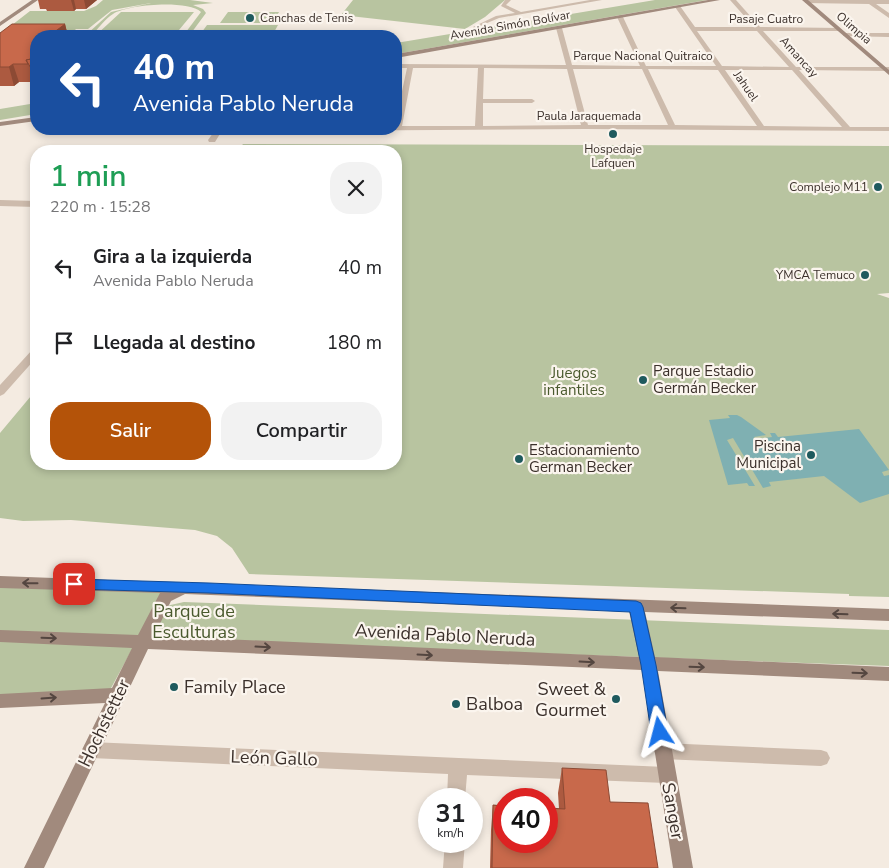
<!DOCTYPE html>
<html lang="es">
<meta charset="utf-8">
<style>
:root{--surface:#fff;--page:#f2f2f2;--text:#202124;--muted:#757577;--accent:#b45309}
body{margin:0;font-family:"Nunito Sans",sans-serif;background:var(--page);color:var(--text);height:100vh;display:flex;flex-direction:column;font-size:19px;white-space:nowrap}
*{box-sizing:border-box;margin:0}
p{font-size:16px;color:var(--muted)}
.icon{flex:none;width:28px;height:28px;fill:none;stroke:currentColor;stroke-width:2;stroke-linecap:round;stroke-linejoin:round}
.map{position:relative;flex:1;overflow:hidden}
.drawer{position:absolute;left:30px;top:145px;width:372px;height:325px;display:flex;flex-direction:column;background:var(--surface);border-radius:20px;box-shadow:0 2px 8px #0003}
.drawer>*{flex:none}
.guide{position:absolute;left:30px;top:30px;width:372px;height:105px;border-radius:20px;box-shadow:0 2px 8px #0003;background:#1a4fa0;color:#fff;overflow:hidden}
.speed{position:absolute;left:418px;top:788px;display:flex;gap:10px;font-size:25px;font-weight:700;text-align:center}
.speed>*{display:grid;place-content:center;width:65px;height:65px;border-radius:50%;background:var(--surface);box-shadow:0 2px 8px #0003;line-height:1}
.speed small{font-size:12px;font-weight:400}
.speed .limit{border:8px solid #d22;background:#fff;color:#111}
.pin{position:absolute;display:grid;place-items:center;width:42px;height:42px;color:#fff;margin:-21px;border-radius:10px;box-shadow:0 2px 8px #0006}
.me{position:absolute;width:55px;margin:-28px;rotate:351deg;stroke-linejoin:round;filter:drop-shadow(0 0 4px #0008)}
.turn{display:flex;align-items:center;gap:18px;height:105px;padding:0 20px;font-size:22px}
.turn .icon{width:65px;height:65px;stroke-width:2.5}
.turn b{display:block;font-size:35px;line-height:42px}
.round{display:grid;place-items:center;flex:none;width:52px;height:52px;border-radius:20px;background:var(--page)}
.headline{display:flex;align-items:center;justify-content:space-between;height:85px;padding:0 20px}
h1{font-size:30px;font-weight:600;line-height:38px;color:#1e9e55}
.cta{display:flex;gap:10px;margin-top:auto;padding:10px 20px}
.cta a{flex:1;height:58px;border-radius:20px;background:var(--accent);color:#fff;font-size:20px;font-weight:600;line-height:58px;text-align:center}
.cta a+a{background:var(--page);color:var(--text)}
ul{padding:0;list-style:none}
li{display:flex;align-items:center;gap:15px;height:75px;padding:0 20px}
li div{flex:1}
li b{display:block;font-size:19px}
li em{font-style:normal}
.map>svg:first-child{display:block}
.green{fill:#b8c4a0}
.water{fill:#7fb0b2}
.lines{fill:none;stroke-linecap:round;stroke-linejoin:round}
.street{fill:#cdbbac;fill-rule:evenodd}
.secondary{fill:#a18a7d;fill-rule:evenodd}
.wall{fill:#ac5a40}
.shaded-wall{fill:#8c4a34}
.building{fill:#c8694b;stroke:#8c4a34}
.oneway{stroke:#544640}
.route{fill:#1a73e8;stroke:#114b97}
.poi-dot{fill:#1f5a5e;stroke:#fbf5ee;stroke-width:2}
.labels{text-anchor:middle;stroke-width:4.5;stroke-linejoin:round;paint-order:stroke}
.far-poi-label{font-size:12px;fill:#3b302b;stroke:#fbf5ee;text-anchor:end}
.far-street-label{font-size:12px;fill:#3b302b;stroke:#fbf5ee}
.poi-label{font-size:15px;fill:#3b302b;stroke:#fbf5ee;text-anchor:start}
.park-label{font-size:15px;fill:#4a5a2e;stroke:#fbf5ee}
.near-park-label{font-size:18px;fill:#4a5a2e;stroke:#fbf5ee}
.near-street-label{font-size:18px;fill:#3b302b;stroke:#fbf5ee}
.near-poi-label{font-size:18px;fill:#3b302b;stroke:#fbf5ee;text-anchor:start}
</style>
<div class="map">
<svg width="889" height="868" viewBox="0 0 889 868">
<rect width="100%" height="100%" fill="#f4ebe1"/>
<path class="green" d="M103,0H190L213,3L193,5L203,9L206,13L189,36H183L201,12C188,0 129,4 113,14C105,19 98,29 91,36H85L111,12L151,3L112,10L88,29H76L69,36H51L12,25L30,11H84L96,6Z
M353,0H505L485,17L465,29L341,15Z
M655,0H707L396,54V43Z
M121,12H194L174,36H95Z
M228,12H279L273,23H220Z
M207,25H278L272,36H199Z
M36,103V114L0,120V109Z
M243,144L889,146V293L877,294L889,298V597L849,596V594L249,574L232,548L217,536L195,530L71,520L23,521L0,518V433L36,390V464H396V151H237Z
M0,586L164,590L110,690L0,697Z
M184,602L889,630V666L162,640L155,632L166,606Z"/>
<path class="water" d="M728,415H737L741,417L766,435L754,437L755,439L772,437L770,433H775L778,437L859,429L889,470L882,472L884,476L889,475V494L860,503L824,476L769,482L771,486L763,488L733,438L727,440L755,486H749L747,483L728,485L709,420L730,418Z"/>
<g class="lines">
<path class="street" d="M505,0H511L506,5L521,12L590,0H602L499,18L473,29V27L496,16L515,13L501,6Z
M730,0H736L760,27L840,28L838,31H763L796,67H889V71L799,70L850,127H889V131L585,129L289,131L285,129H396V119L407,68H396V64L566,65L556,28L559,26L562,28L572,65L640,66L617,17L620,15L623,17L646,66H716L675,7L680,6L695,27H754ZM697,31H757L789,67L722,66ZM413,68H478L475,126H402ZM484,68L567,69L581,125L483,126V103H532L535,101L532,99H483ZM573,69H642L668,125H588ZM648,69L718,70L757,126L675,125ZM725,70H792L842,127L764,126Z
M807,0H889V4H876L889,13V18L869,4L805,3Z
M845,33H889V37L843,36Z
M216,129H223L215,142H209L208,140Z
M0,200L36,201V207L0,206Z
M36,349V358L4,394L0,396V385L32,350Z
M91,742L666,767L672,769L675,775L672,781L666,783L467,775L465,799H447L448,774L91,758L85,756L82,750L85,744Z
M663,743L821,750L827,752L830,758L827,764L821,766L663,759L657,757L654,751L657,745Z
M445,841H465L463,868H443Z"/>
<path class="secondary" d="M32,0H38L0,26V22Z
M708,0H720L396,58V54Z
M802,0H808L889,70V75Z
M36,117V121L0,126V122Z
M0,576L889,609V621L645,612L655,657L889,667V681L658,671L693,868H673L642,670L148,649L44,868H24L105,703L0,708V694L112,688L132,648L0,642V630L138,635L160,593L0,588ZM185,594L629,611L639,657L154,636L171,601Z"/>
</g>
<path class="wall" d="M38,0H97L86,9H76L74,11H47L46,9H40Z
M65,24L68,36H36V90L33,82H19L14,86H0V33Z
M562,768L610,802L658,868H490L491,830L493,805L559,809L558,793Z"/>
<path class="shaded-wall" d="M71,0H74L76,9L74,11Z
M84,0H97L86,9Z
M65,24L68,36H49Z
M36,58V82L34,73Z
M13,64L19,82L14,86L9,67Z"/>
<path class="building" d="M12,24H65L49,36H36V58L26,60L28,64H13L9,67H0V33Z
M36,58V73H34L26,60Z
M562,768L606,770L610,802L648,803L658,868H492L493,805L504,806V841H546V808L565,809Z"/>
<defs><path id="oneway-shaft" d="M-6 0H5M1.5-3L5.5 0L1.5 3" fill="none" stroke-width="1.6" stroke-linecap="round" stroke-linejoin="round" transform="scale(1.25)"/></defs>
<g class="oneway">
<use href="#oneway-shaft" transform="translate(30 583) rotate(-179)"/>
<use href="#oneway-shaft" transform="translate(678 608) rotate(-178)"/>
<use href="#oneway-shaft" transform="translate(840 614) rotate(-178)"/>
<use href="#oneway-shaft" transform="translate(49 638) rotate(2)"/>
<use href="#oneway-shaft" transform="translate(263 647) rotate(3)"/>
<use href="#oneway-shaft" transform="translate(425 655) rotate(3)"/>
<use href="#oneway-shaft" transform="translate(587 662) rotate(3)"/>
<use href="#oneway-shaft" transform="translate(697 667) rotate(2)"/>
<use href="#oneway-shaft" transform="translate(860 673) rotate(2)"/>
<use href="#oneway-shaft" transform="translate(49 698) rotate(-4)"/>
</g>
<path class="route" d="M74,579L209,583L636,601L641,603L643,607L656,665L668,732L665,737L660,739L654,737L651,732L641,665L630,612L209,593L74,589L69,588L67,584L69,580Z"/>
<g class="poi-dot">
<circle cx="250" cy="18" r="5"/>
<circle cx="613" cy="134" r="5"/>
<circle cx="878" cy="187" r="5"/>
<circle cx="865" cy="275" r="5"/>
<circle cx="643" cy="380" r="5"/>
<circle cx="811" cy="455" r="5"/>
<circle cx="519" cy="459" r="5"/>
<circle cx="174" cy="687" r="5"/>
<circle cx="616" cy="699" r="5"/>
<circle cx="456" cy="704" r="5"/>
</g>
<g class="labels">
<g class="far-poi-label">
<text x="260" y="22" text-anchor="start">Canchas de Tenis</text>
<text x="613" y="153" text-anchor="middle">Hospedaje<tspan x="613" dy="14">Lafquen</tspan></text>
<text x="868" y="191">Complejo M11</text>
<text x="855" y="279">YMCA Temuco</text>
</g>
<g class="far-street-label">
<text x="766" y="23">Pasaje Cuatro</text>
<text transform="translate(510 25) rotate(-10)" y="4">Avenida Simón Bolívar</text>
<text transform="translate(854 28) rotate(41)" y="4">Olimpia</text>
<text x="643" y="60">Parque Nacional Quitraico</text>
<text transform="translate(799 57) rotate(48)" y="4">Amancay</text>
<text transform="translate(746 86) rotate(55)" y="4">Jahuel</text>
<text x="589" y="120">Paula Jaraquemada</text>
</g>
<g class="poi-label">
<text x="653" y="376">Parque Estadio<tspan x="653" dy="17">Germán Becker</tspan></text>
<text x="801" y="451" text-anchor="end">Piscina<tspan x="801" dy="17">Municipal</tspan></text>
<text x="529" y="455">Estacionamiento<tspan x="529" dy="17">German Becker</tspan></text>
</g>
<g class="park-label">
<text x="574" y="378">Juegos<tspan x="574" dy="17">infantiles</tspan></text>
</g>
<g class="near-park-label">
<text x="194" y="617">Parque de<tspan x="194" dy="21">Esculturas</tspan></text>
</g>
<g class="near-street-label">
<text transform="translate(445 635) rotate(3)" y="6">Avenida Pablo Neruda</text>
<text transform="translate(104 723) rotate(-64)" y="6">Hochstetter</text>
<text transform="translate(274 758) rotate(2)" y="6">León Gallo</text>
<text transform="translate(673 811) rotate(80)" y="6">Sanger</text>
</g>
<g class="near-poi-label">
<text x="184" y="693">Family Place</text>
<text x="606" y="695" text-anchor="end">Sweet &amp;<tspan x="606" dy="21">Gourmet</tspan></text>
<text x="466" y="710">Balboa</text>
</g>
</g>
</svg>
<div class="speed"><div>31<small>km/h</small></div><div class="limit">40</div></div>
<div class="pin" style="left:74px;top:584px;background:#d93025"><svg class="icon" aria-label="arrive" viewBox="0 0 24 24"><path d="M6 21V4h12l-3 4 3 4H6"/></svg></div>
<svg class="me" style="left:660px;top:732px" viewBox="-20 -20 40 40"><path d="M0-17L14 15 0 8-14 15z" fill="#1a73e8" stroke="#fff" stroke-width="4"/></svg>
<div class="guide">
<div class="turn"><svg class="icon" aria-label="left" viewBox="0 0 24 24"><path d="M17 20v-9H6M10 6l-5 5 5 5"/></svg><div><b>40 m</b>Avenida Pablo Neruda</div></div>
</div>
<section class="drawer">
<div class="headline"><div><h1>1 min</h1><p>220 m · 15:28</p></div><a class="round"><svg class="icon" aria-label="close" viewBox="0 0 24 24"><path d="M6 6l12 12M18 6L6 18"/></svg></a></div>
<ul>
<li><svg class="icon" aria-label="left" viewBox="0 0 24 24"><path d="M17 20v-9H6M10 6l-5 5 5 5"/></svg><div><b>Gira a la izquierda</b><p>Avenida Pablo Neruda</p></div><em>40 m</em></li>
<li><svg class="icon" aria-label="arrive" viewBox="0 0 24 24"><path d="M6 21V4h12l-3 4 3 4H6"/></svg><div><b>Llegada al destino</b></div><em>180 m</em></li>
</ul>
<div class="cta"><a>Salir</a><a>Compartir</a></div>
</section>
</div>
